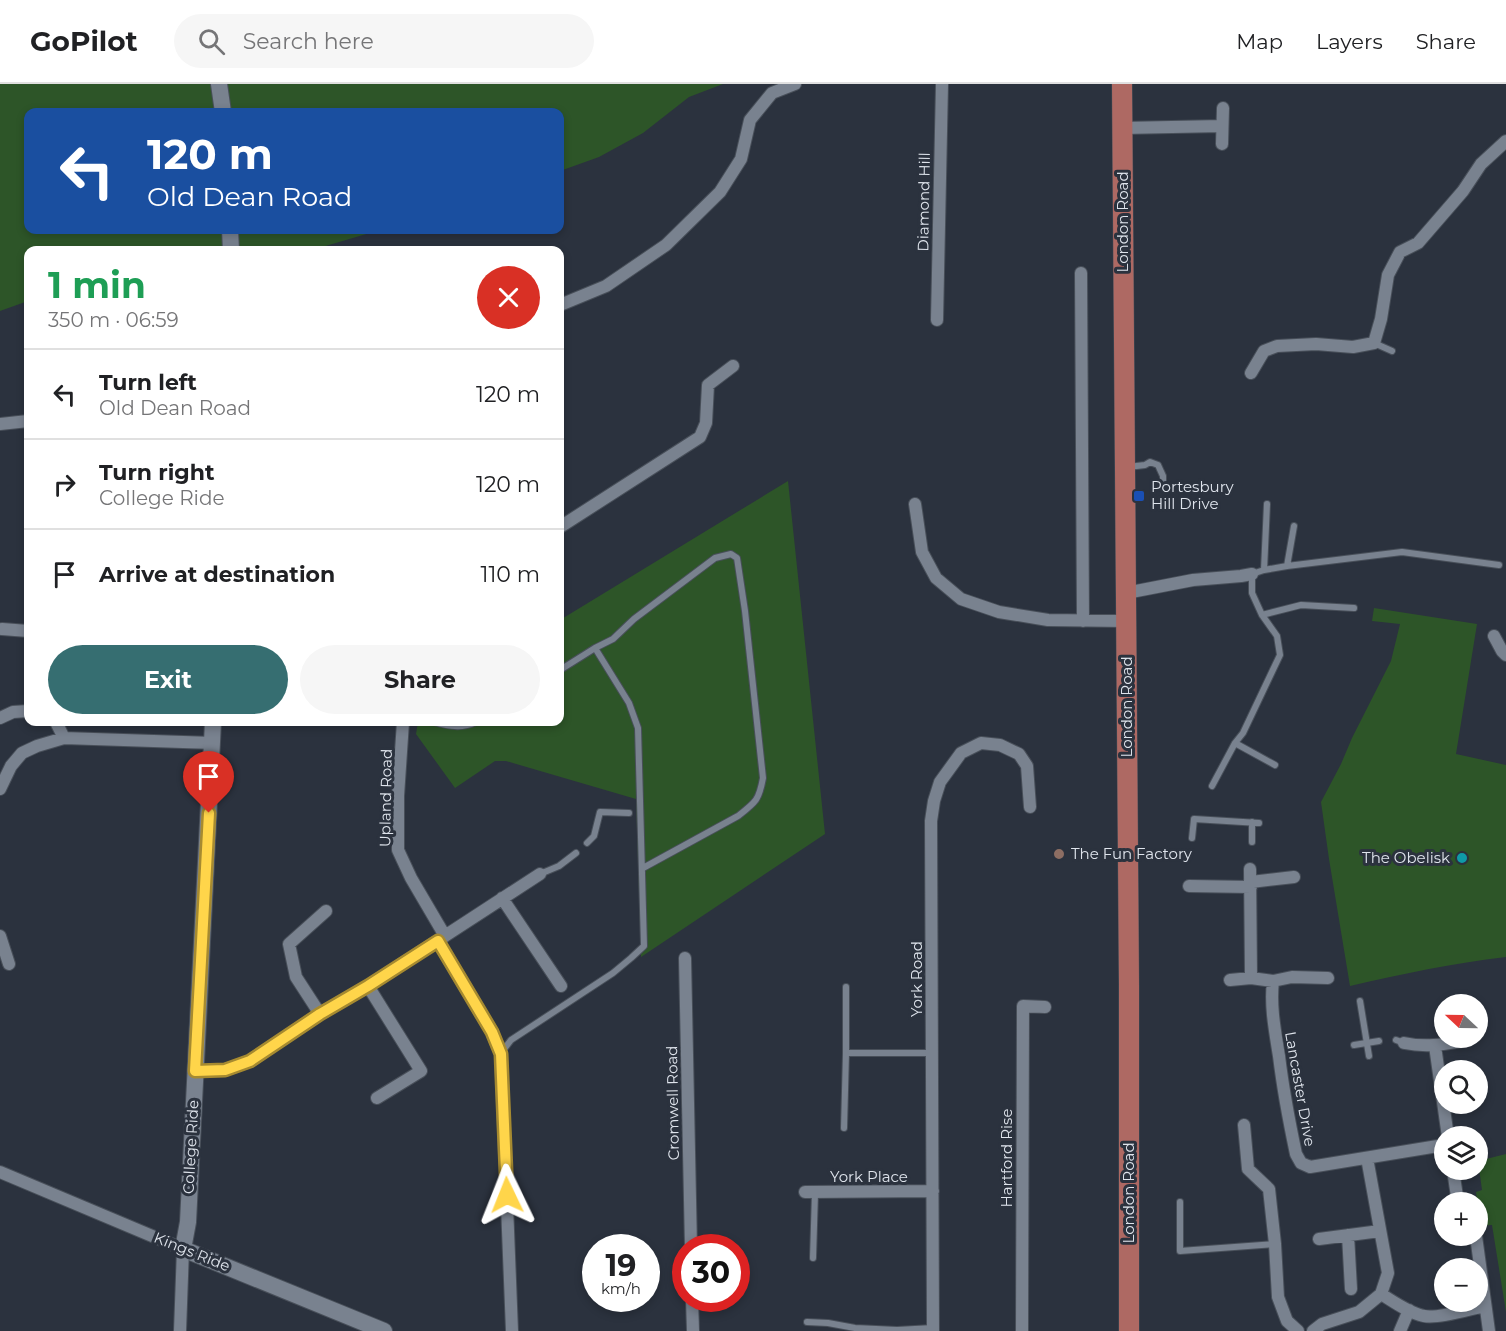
<!DOCTYPE html>
<meta charset="utf-8">
<style>
:root{--surface:#fff;--page:#f6f6f6;--text:#202124;--muted:#757577;--line:#e0e0e0;--accent:#366e71}
body{margin:0;font-family:Montserrat,sans-serif;background:var(--page);color:var(--text);height:100vh;display:flex;flex-direction:column;font-size:22px;white-space:nowrap}
*{box-sizing:border-box;margin:0}
p{font-size:20px;color:var(--muted)}
.icon{flex:none;width:33px;height:33px;fill:none;stroke:currentColor;stroke-width:2;stroke-linecap:round;stroke-linejoin:round}
.map{position:relative;flex:1;overflow:hidden}
.panel{position:absolute;left:24px;top:162px;width:540px;height:480px;display:flex;flex-direction:column;background:var(--surface);border-radius:12px;box-shadow:0 3px 9px #0003}
.panel>*{flex:none}
.guide{position:absolute;left:24px;top:24px;width:540px;height:126px;border-radius:12px;box-shadow:0 3px 9px #0003;background:#1a4fa0;color:#fff;overflow:hidden}
.needle{width:39px;rotate:292deg}
.controls{position:absolute;left:1434px;top:910px;display:grid;gap:12px}
.controls a{display:grid;place-items:center;width:54px;height:54px;border-radius:50%;background:var(--surface);box-shadow:0 3px 9px #0003;font-size:30px}
.speed{position:absolute;left:582px;top:1150px;display:flex;gap:12px;font-size:30px;font-weight:700;text-align:center}
.speed>*{display:grid;place-content:center;width:78px;height:78px;border-radius:50%;background:var(--surface);box-shadow:0 3px 9px #0003;line-height:1}
.speed small{font-size:15px;font-weight:400}
.speed .limit{border:9px solid #d22;background:#fff;color:#111}
.pin{position:absolute;display:grid;place-items:center;width:51px;height:51px;color:#fff;margin:-62px -26px;border-radius:50% 50% 50% 0;rotate:-45deg;box-shadow:0 0 6px #0007}
.pin .icon{rotate:45deg}
.me{position:absolute;width:66px;margin:-33px;rotate:358deg;stroke-linejoin:round;filter:drop-shadow(0 0 4px #0008)}
.turn{display:flex;align-items:center;gap:21px;height:126px;padding:0 24px;font-size:27px}
.turn .icon{width:78px;height:78px;stroke-width:2.5}
.turn b{display:block;font-size:42px;line-height:51px}
.round{display:grid;place-items:center;flex:none;width:63px;height:63px;border-radius:32px;background:var(--page)}
.head{display:flex;align-items:center;justify-content:space-between;height:102px;padding:0 24px}
h1{font-size:36px;font-weight:700;line-height:45px;color:#1e9e55}
.primary-button{display:flex;gap:12px;margin-top:auto;padding:12px 24px}
.primary-button a{flex:1;height:69px;border-radius:36px;background:var(--accent);color:#fff;font-size:24px;font-weight:700;line-height:69px;text-align:center}
.primary-button a+a{background:var(--page);color:var(--text)}
ul{padding:0;list-style:none}
li{display:flex;align-items:center;gap:18px;height:90px;padding:0 24px;border-top:2px solid var(--line)}
li div{flex:1}
li b{display:block;font-size:22px}
li em{font-style:normal}
header{display:flex;align-items:center;gap:36px;box-sizing:border-box;height:84px;padding:0 30px;background:var(--surface);border-bottom:2px solid var(--line)}
header strong{font-size:28px}
nav{display:flex;gap:33px;margin-inline-start:auto;font-size:21px}
.search{width:420px;height:54px;background:var(--page);display:flex;align-items:center;gap:15px;box-sizing:border-box;padding:0 21px;border-radius:33px;color:var(--muted);font-size:22px}
.map>svg:first-child{display:block}
.green{fill:#2d5528}
.lines{fill:none;stroke-linecap:round;stroke-linejoin:round}
.lane-casing{stroke:#484f59;stroke-width:8}
.street-casing{stroke:#484f59;stroke-width:14}
.secondary-casing{stroke:#484f59;stroke-width:18}
.primary-casing{stroke:#484f59;stroke-width:21}
.lane{stroke:#79828f;stroke-width:6}
.street{stroke:#79828f;stroke-width:12}
.secondary{stroke:#79828f;stroke-width:16}
.primary{stroke:#ae6963;stroke-width:20}
.route-casing{stroke:#a68a30;stroke-width:15}
.route{stroke:#ffd54a;stroke-width:10}
.transit-dot{fill:#1a4fb4;stroke:#2b323e;stroke-width:2}
.education-dot{fill:#8d6e63;stroke:#2b323e;stroke-width:2}
.culture-dot{fill:#0f9aa8;stroke:#2b323e;stroke-width:2}
.labels{text-anchor:middle;stroke-width:6;stroke-linejoin:round;paint-order:stroke}
.street-label{font-size:15px;fill:#dfe4ec;stroke:#2b323e}
.poi-label{font-size:15px;fill:#dfe4ec;stroke:#2b323e;text-anchor:start}
</style>
<header>
<strong>GoPilot</strong>
<div class="search"><svg class="icon" aria-label="search" viewBox="0 0 24 24"><circle cx="10" cy="10" r="6"/><path d="M15 15l6 6"/></svg>Search here</div>
<nav><a>Map</a><a>Layers</a><a>Share</a></nav>
</header>
<div class="map">
<svg width="1506" height="1247" viewBox="0 0 1506 1247">
<rect width="100%" height="100%" fill="#2b323e"/>
<path class="green" d="M0,0H723L689,13L643,49L599,73L560,87V28H28V146H380L312,166H221L217,164L206,166H28V217L0,227Z
M788,397L825,750L641,873L636,715L506,677H495L455,704L416,650L418,638H560V536Z
M1374,524L1477,540L1456,670L1506,681V873C1453,879 1402,890 1350,902L1329,775L1321,718L1341,680L1352,654L1391,577L1400,540L1372,537Z
M1506,1070V1228L1492,1141L1480,1142L1476,1108L1482,1106L1478,1077Z"/>
<g class="lines">
<defs>
<path id="lane" d="M1374,259L1392,267
M1128,383L1145,381L1150,378L1158,381L1163,392V399
M1287,482L1294,442
M1264,486L1267,420
M1262,531L1301,521L1354,524
M595,564L613,555L634,535L715,474L731,470L737,474L745,527L763,694C759,716 756,718 738,732L643,784
M434,638C449,642 461,645 476,638
M1235,659L1275,681
M1212,702L1235,659L1243,649L1280,571L1277,552L1262,531L1252,509V490L1264,486L1287,482L1402,468L1499,481
M1192,754L1194,735L1259,739
M1252,758V738
M587,759L594,752L600,728L629,729
M540,790L559,782L576,769
M1360,917L1369,972
M1396,956L1404,959
M1354,961L1379,957
M501,969L511,956L613,889L631,874L644,862L638,644L629,619L595,564L560,586
M846,969H932
M844,1044L846,969V903
M1180,1118V1167L1275,1160
M813,1174L815,1109
M736,1198H744
M807,1238L828,1239L855,1244L897,1246L933,1244"/>
<path id="street" d="M1122,44L1222,42
M1222,60L1223,24
M1081,189L1083,537
M560,221L606,202L666,161L720,108L741,75L750,36L772,9L795,0
M937,236L942,0
M1251,289L1264,267L1277,262L1316,260L1353,263L1374,259L1381,235L1388,191L1400,168L1418,159L1463,107L1481,80L1506,57
M0,340L28,337
M915,420L922,468L936,494L961,515L999,528L1048,536L1126,537
M560,443L700,353L706,339L708,301L733,282
M1126,509L1193,496L1241,492L1252,490
M2,545L28,547
M1494,552L1502,567L1506,571
M0,634L13,628L28,627
M56,638L64,654
M403,638L398,712V766L411,794L445,852
M0,705L11,682L22,669L37,662L64,654L213,659
M1250,785L1251,894
M1251,798L1294,793
M1189,802L1251,803
M502,814L561,902
M0,852L9,880
M438,857L492,948L501,970L512,1247
M685,874L691,1164
M1230,896L1251,894L1273,897L1292,893L1328,894
M1273,897C1270,922 1275,947 1279,972C1283,1005 1289,1037 1296,1070L1301,1079L1310,1083L1444,1061
M368,902L421,987L377,1014
M320,930L296,893L289,860L326,827
M1404,959C1428,964 1445,960 1468,956
M1435,962L1448,1053
M195,987L225,986L250,977L320,930L368,902L540,790
M1244,1041L1248,1085L1269,1105L1275,1160L1278,1213L1287,1237L1298,1247
M1453,1086L1458,1119
M0,1088L183,1165L180,1247
M805,1108L933,1107
M1348,1151L1351,1205
M1476,1152L1489,1247
M1319,1155L1380,1147
M1381,1210C1394,1218 1409,1229 1424,1232C1438,1235 1470,1225 1485,1222
M692,1215L693,1247
M933,1247L931,737L934,717L940,698L961,669L981,659L1000,661L1019,670L1027,682L1030,723
M1022,1247L1023,922L1045,923
M1313,1247L1322,1240L1359,1228L1381,1210L1388,1189L1367,1074
M1400,1247L1409,1226"/>
<path id="secondary" d="M219,0L223,28
M230,146L231,166
M213,638L188,1138L183,1165L384,1247"/>
<path id="primary" d="M1122,0L1129,901V1247"/>
</defs>
<use href="#lane" class="lane-casing"/>
<use href="#street" class="street-casing"/>
<use href="#secondary" class="secondary-casing"/>
<use href="#primary" class="primary-casing"/>
<use href="#lane" class="lane"/>
<use href="#street" class="street"/>
<use href="#secondary" class="secondary"/>
<use href="#primary" class="primary"/>
</g>
<g class="lines">
<defs>
<path id="route" d="M209,729L195,987L225,986L250,977L320,930L368,902L438,857L492,948L501,970L507,1111"/>
</defs>
<use href="#route" class="route-casing"/>
<use href="#route" class="route"/>
</g>
<rect class="transit-dot" x="1133" y="406" width="12" height="12" rx="3"/>
<circle class="education-dot" cx="1059" cy="770" r="6"/>
<circle class="culture-dot" cx="1462" cy="774" r="6"/>
<g class="labels">
<g class="street-label">
<text transform="translate(924 118) rotate(-89)" y="5">Diamond Hill</text>
<text transform="translate(1123 138) rotate(-90)" y="5">London Road</text>
<text transform="translate(1127 623) rotate(-90)" y="5">London Road</text>
<text transform="translate(386 714) rotate(-89)" y="5">Upland Road</text>
<text transform="translate(917 895) rotate(-90)" y="5">York Road</text>
<text transform="translate(1300 1005) rotate(80)" y="5">Lancaster Drive</text>
<text transform="translate(673 1019) rotate(-91)" y="5">Cromwell Road</text>
<text transform="translate(191 1063) rotate(-87)" y="5">College Ride</text>
<text transform="translate(1007 1074) rotate(-90)" y="5">Hartford Rise</text>
<text x="869" y="1098">York Place</text>
<text transform="translate(1129 1109) rotate(-90)" y="5">London Road</text>
<text transform="translate(192 1168) rotate(22)" y="5">Kings Ride</text>
</g>
<g class="poi-label">
<text x="1151" y="408">Portesbury<tspan x="1151" dy="17">Hill Drive</tspan></text>
<text x="1071" y="775">The Fun Factory</text>
<text x="1450" y="779" text-anchor="end">The Obelisk</text>
</g>
</g>
</svg>
<div class="controls">
<a><svg class="needle" viewBox="-14 -14 28 28"><path d="M0-13l5 13h-10z" fill="#e53935"/><path d="M0 13l5-13h-10z" fill="#757577"/></svg></a>
<a><svg class="icon" aria-label="search" viewBox="0 0 24 24"><circle cx="10" cy="10" r="6"/><path d="M15 15l6 6"/></svg></a>
<a><svg class="icon" aria-label="layers" viewBox="0 0 24 24"><path d="M12 4l9 5-9 5-9-5zM3 14l9 5 9-5"/></svg></a>
<a>+</a>
<a>−</a>
</div>
<div class="speed"><div>19<small>km/h</small></div><div class="limit">30</div></div>
<div class="pin" style="left:209px;top:729px;background:#d93025"><svg class="icon" aria-label="arrive" viewBox="0 0 24 24"><path d="M6 21V4h12l-3 4 3 4H6"/></svg></div>
<svg class="me" style="left:507px;top:1111px" viewBox="-20 -20 40 40"><path d="M0-17L14 15 0 8-14 15z" fill="#ffd54a" stroke="#fff" stroke-width="4"/></svg>
<div class="guide">
<div class="turn"><svg class="icon" aria-label="left" viewBox="0 0 24 24"><path d="M17 20v-9H6M10 6l-5 5 5 5"/></svg><div><b>120 m</b>Old Dean Road</div></div>
</div>
<section class="panel">
<div class="head"><div><h1>1 min</h1><p>350 m · 06:59</p></div><a class="round" style="background:#d93025;color:#fff"><svg class="icon" aria-label="close" viewBox="0 0 24 24"><path d="M6 6l12 12M18 6L6 18"/></svg></a></div>
<ul>
<li><svg class="icon" aria-label="left" viewBox="0 0 24 24"><path d="M17 20v-9H6M10 6l-5 5 5 5"/></svg><div><b>Turn left</b><p>Old Dean Road</p></div><em>120 m</em></li>
<li><svg class="icon" aria-label="right" viewBox="0 0 24 24"><path d="M7 20v-9h11M14 6l5 5-5 5"/></svg><div><b>Turn right</b><p>College Ride</p></div><em>120 m</em></li>
<li><svg class="icon" aria-label="arrive" viewBox="0 0 24 24"><path d="M6 21V4h12l-3 4 3 4H6"/></svg><div><b>Arrive at destination</b></div><em>110 m</em></li>
</ul>
<div class="primary-button"><a>Exit</a><a>Share</a></div>
</section>
</div>
